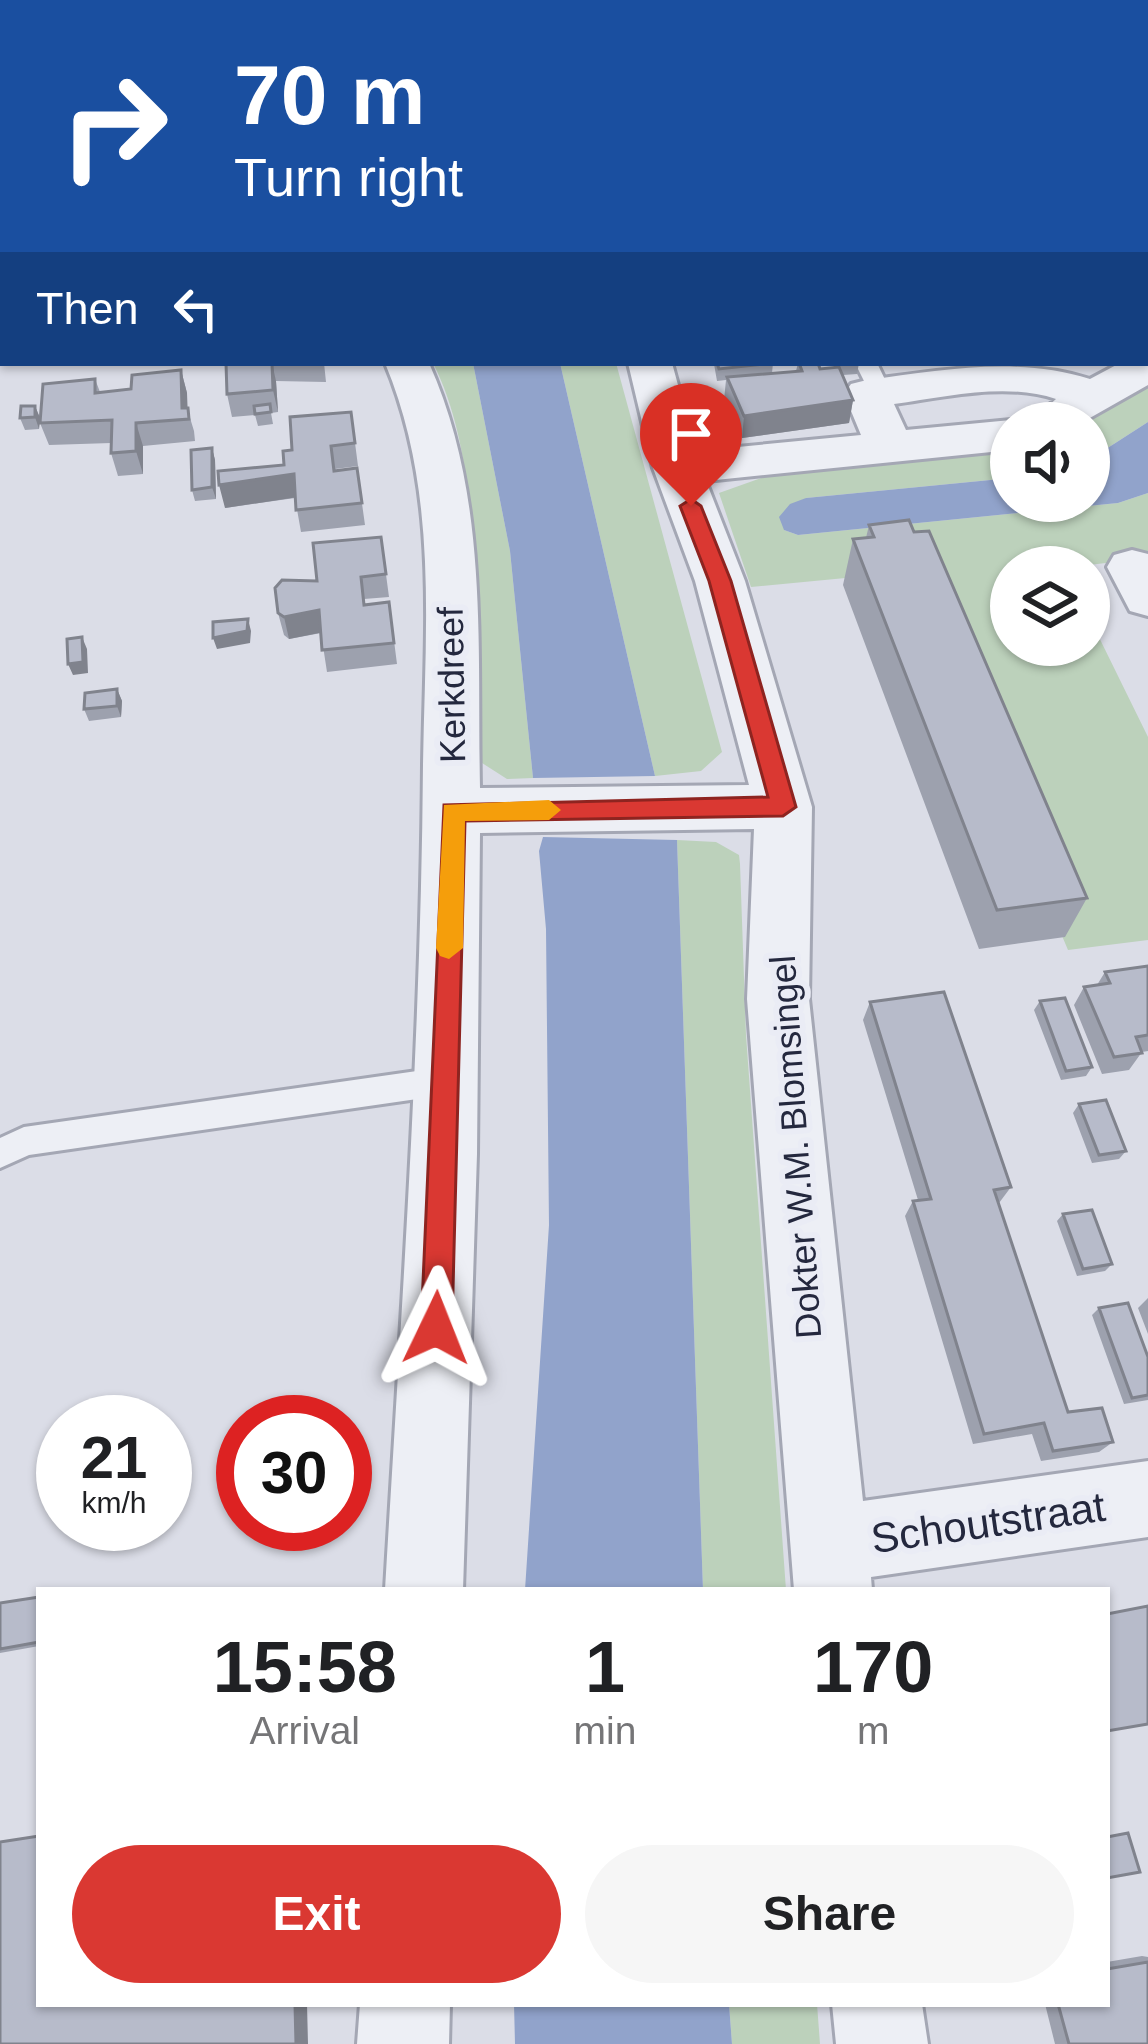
<!DOCTYPE html>
<style>
:root{--surface:#fff;--page:#f6f6f6;--text:#202124;--muted:#757577;--accent:#da3832}
body{margin:0;font-family:Helvetica,sans-serif;background:var(--page);color:var(--text);height:100vh;display:flex;flex-direction:column;font-size:45px;white-space:nowrap}
*{box-sizing:border-box;margin:0}
p{font-size:39px;color:var(--muted)}
.icon{flex:none;width:66px;height:66px;fill:none;stroke:currentColor;stroke-width:2;stroke-linecap:round;stroke-linejoin:round}
.map{position:relative;flex:1;overflow:hidden}
.panel{position:absolute;left:36px;top:1587px;width:1074px;height:420px;display:flex;flex-direction:column;background:var(--surface);border-radius:0px;box-shadow:0 3px 9px #0004}
.panel>*{flex:none}
.hud{position:absolute;left:0px;top:0px;width:1149px;height:366px;box-shadow:0 3px 9px #0004;background:#1a4fa0;color:#fff;overflow:hidden}
.tools{position:absolute;left:990px;top:402px;display:grid;gap:24px}
.tools a{display:grid;place-items:center;width:120px;height:120px;border-radius:50%;background:var(--surface);box-shadow:0 3px 9px #0004;font-size:60px}
.speed{position:absolute;left:36px;top:1395px;display:flex;gap:24px;font-size:60px;font-weight:700;text-align:center}
.speed>*{display:grid;place-content:center;width:156px;height:156px;border-radius:50%;background:var(--surface);box-shadow:0 3px 9px #0004;line-height:1}
.speed small{font-size:30px;font-weight:400}
.speed .limit{border:18px solid #d22;background:#fff;color:#111}
.pin{position:absolute;display:grid;place-items:center;width:102px;height:102px;color:#fff;margin:-123px -51px;border-radius:50% 50% 50% 0;rotate:-45deg;box-shadow:0 0 12px #0007}
.pin .icon{rotate:45deg}
.me{position:absolute;width:132px;margin:-66px;rotate:2deg;stroke-linejoin:round;filter:drop-shadow(0 0 9px #0008)}
.turn{display:flex;align-items:center;gap:42px;height:252px;padding:0 36px;font-size:54px}
.turn .icon{width:156px;height:156px;stroke-width:2.5}
.turn b{display:block;font-size:84px;line-height:102px}
.then{display:flex;align-items:center;height:114px;padding:0 36px;background:#0003;gap:24px;font-size:45px}
.eta{display:flex;justify-content:space-evenly;align-items:center;height:204px;text-align:center}
.eta b{font-size:72px;font-weight:700;line-height:84px}
.action{display:flex;gap:24px;margin-top:auto;padding:24px 36px}
.action a{flex:1;height:138px;border-radius:72px;background:var(--accent);color:#fff;font-size:48px;font-weight:700;line-height:138px;text-align:center}
.action a+a{background:var(--page);color:var(--text)}
.map>svg:first-child{display:block}
.green{fill:#bcd1bb}
.water{fill:#91a3cb}
.lines{fill:none;stroke-linecap:round;stroke-linejoin:round}
.service-casing{stroke:#a4a7b4;stroke-width:6}
.minor-casing{stroke:#a4a7b4;stroke-width:6}
.service{fill:#edeff5;fill-rule:evenodd}
.minor{fill:#edeff5;fill-rule:evenodd}
.wall{fill:#9da1ae;fill-rule:evenodd}
.shaded-wall{fill:#80838d}
.building{fill:#b7bbca;stroke:#80838d;stroke-width:3}
.route{fill:#da3832;stroke:#8e2420;stroke-width:3}
.slow{fill:#f59e0b}
.labels{text-anchor:middle;stroke-width:12;stroke-linejoin:round;paint-order:stroke}
.street-label{font-size:36px;fill:#24283e;stroke:#eaecf5}
.near-street-label{font-size:42px;fill:#24283e;stroke:#eaecf5}
</style>
<div class="map">
<svg width="1148" height="2044" viewBox="0 0 1148 2044">
<rect width="100%" height="100%" fill="#dbdde7"/>
<path class="green" d="M433,363H473L510,551L533,778L507,779L468,754C470,634 488,472 433,363Z
M560,363H616L722,752L701,771L655,776Z
M1148,377V422L1089,460V423H1073Z
M1011,448V478L806,498L784,530L798,535L1118,503L1148,493V558L1072,567H1011V645H1089V617L1148,737V940L1068,950L908,572L751,587L719,493L770,475Z
M677,840L716,842L739,855L740,864L746,1035L786,1590H703Z
M729,2004H817L820,2044H732Z"/>
<path class="water" d="M473,363H560L655,776L533,778L510,551Z
M1148,422V493L1118,503L798,535L784,530L779,517L790,504L806,498L1011,478V501H1089V460Z
M543,837L677,840L703,1590H525L549,1225L546,929L539,851Z
M514,2004H729L732,2044H515Z"/>
<g class="lines">
<defs>
<path id="service" d="M855,363H877L891,392L888,397H872Z
M445,1067L456,1071L460,1081L456,1091L445,1095L29,1155L0,1168V1138L24,1127Z"/>
<path id="minor" d="M303,0H337V3H303Z
M531,0H565L566,3H532Z
M796,0H830L832,3H798Z
M942,0H976L978,3H944Z
M1146,159L1148,160V186L1146,185Z
M1148,352V385L1081,423H1043L1038,415L1056,399C1006,382 945,397 894,404L906,430L1011,420L1022,423H1011V450L706,481L745,581L812,807L809,999L863,1501L1148,1461V1537L871,1577L872,1590H794L747,999L754,829L480,833L477,1154L463,1590H385C401,1315 421,1041 423,765C425,629 439,492 385,363H429C489,497 477,644 480,788L749,785L695,581L653,468L628,363H672L696,451L861,435L844,394L851,384L867,380C943,370 1016,356 1090,379L1120,363H1146Z
M1132,550L1148,554V616L1130,611L1107,567L1114,555Z
M360,2004H450L449,2044H357Z
M832,2004H922L928,2044H836Z"/>
</defs>
<use href="#service" class="service-casing"/>
<use href="#minor" class="minor-casing"/>
<use href="#service" class="service"/>
<use href="#minor" class="minor"/>
</g>
<path class="wall" d="M214,0H272L273,3H215Z
M991,0H1031L1030,3H993Z
M1146,63L1148,65V135H1146Z
M0,106H3V154L2,159L0,160Z
M0,171H3V260L0,251Z
M1148,229V293L1146,290V230Z
M226,363H324L326,382L276,381L278,412L271,413L273,424L258,426L255,415L232,417L227,394Z
M702,363H773L772,373L796,371L798,363H859L857,374L843,375L853,400L849,423L742,438L724,400L726,380L717,381L714,364L704,365ZM832,364L834,367L820,369L819,365Z
M181,370L187,393V408L194,431L195,441L143,446V474L118,476L111,453V443L49,445L40,423L95,379L100,392L131,389Z
M35,406L40,418L39,429L25,430L20,418Z
M351,412L358,466L335,469L336,470L357,468L365,525L301,532L295,498L225,508L284,465L292,450Z
M212,448L215,460L216,499L195,501L192,490Z
M869,525L1087,898L1065,937L979,949L843,585L853,539L866,538Z
M381,537L389,597L364,599L365,605L389,602L397,664L327,672L321,633L289,639L284,635L278,613L317,581Z
M117,689L122,701L121,717L89,721L84,709Z
M1148,966V1051L1142,1052L1129,1070L1102,1074L1074,1005L1084,987L1097,985L1105,972Z
M1040,1001L1092,1067L1086,1076L1061,1080L1034,1010Z
M870,1002L1011,1187L999,1203L1068,1412L1113,1442L1099,1452L1041,1461L1032,1434L973,1444L905,1216L913,1201L918,1200L863,1020Z
M1079,1104L1126,1151L1119,1159L1092,1163L1073,1113Z
M1063,1214L1112,1264L1105,1271L1077,1276L1057,1221Z
M1148,1298V1334L1138,1308Z
M1099,1308L1148,1357V1400L1124,1404L1092,1315Z
M39,1597V1646L0,1653V1603Z
M1142,1956L1148,1957V2044H1055L1045,2004H1107V1962Z"/>
<path class="shaded-wall" d="M586,0H630L610,3H586Z
M272,363L276,381L278,412L273,390Z
M181,370L187,393L188,419L182,408Z
M853,400L849,423L742,438L744,416Z
M35,406L40,418L39,429L35,417Z
M136,423L143,446V474L136,451Z
M212,448L215,460L216,499L212,487Z
M294,474L298,497L225,508L219,485Z
M319,610L324,632L289,639L284,617Z
M248,619L251,631L250,643L217,649L213,638Z
M82,637L87,649L88,673L73,675L68,664Z
M117,689L122,701L121,717L117,706Z
M295,2004H307L308,2044H296Z"/>
<path class="building" d="M649,0H656L657,3H635V1Z
M738,0H782L783,3H739Z
M0,106H3V131H0Z
M3,186V244H0V197Z
M1148,229V257L1146,254V230Z
M3,269V290H0V270Z
M226,363H272L273,390L227,394Z
M717,363H774L719,369Z
M799,363H818L820,369L839,367L853,400L744,416L727,377L802,371Z
M181,370L182,408H188L189,419L136,423V451L111,453L112,420L40,423L43,384L95,379V393L131,389L132,375Z
M270,404L271,412L255,414L254,406Z
M21,406H35V417L20,418Z
M351,412L355,443L331,446L334,471L357,468L362,503L296,510L294,474L219,485L218,471L284,465L283,451L292,450L290,417Z
M212,448V487L192,490L191,450Z
M909,520L914,532L929,531L1087,898L997,910L853,539L874,537L869,525Z
M381,537L386,574L361,577L364,605L389,602L394,643L322,650L319,610L284,617L278,613L275,588L282,580L317,581L313,543Z
M248,619L247,631L213,638V622Z
M82,637L83,662L68,664L67,639Z
M117,689V706L84,709L85,693Z
M1148,966V1035L1136,1037L1142,1053L1114,1057L1084,987L1110,983L1105,972Z
M944,992L1011,1187L994,1190L1068,1412L1102,1408L1113,1442L1053,1451L1044,1423L984,1434L913,1201L931,1199L870,1002Z
M1065,998L1092,1067L1066,1071L1040,1001Z
M1106,1100L1126,1151L1099,1155L1079,1104Z
M1092,1210L1112,1264L1083,1269L1063,1214Z
M1128,1303L1148,1357V1395L1132,1398L1099,1308Z
M39,1597V1642L0,1649V1603Z
M1148,1606V1724L1107,1731V1614Z
M1128,1833L1140,1872L1107,1878V1837Z
M39,1836V2004H295L296,2044H0V1842Z
M1148,1962V2044H1069L1058,2004H1107V1969Z"/>
<path class="route" d="M691,499L701,506L731,581L796,807L783,816L465,821L452,1328L447,1339L436,1343L425,1339L421,1328L444,805L768,797L709,581L680,506Z"/>
<path class="slow" d="M549,800L561,810L549,820L465,821L463,948L449,959L440,956L436,948L444,805Z"/>
<g class="labels">
<g class="street-label">
<text transform="translate(451 685) rotate(-91)" y="13">Kerkdreef</text>
<text transform="translate(795 1147) rotate(-94)" y="13">Dokter W.M. Blomsingel</text>
</g>
<g class="near-street-label">
<text transform="translate(988 1522) rotate(-8)" y="15">Schoutstraat</text>
</g>
</g>
</svg>
<div class="tools">
<a><svg class="icon" aria-label="sound" viewBox="0 0 24 24"><path d="M4 9h4l5-4v14l-5-4H4zM17 9q2 3 0 6"/></svg></a>
<a><svg class="icon" aria-label="layers" viewBox="0 0 24 24"><path d="M12 4l9 5-9 5-9-5zM3 14l9 5 9-5"/></svg></a>
</div>
<div class="speed"><div>21<small>km/h</small></div><div class="limit">30</div></div>
<div class="pin" style="left:691px;top:506px;background:#d93025"><svg class="icon" aria-label="arrive" viewBox="0 0 24 24"><path d="M6 21V4h12l-3 4 3 4H6"/></svg></div>
<svg class="me" style="left:436px;top:1328px" viewBox="-20 -20 40 40"><path d="M0-17L14 15 0 8-14 15z" fill="#da3832" stroke="#fff" stroke-width="4"/></svg>
<div class="hud">
<div class="turn"><svg class="icon" aria-label="right" viewBox="0 0 24 24"><path d="M7 20v-9h11M14 6l5 5-5 5"/></svg><div><b>70 m</b>Turn right</div></div>
<div class="then">Then<svg class="icon" aria-label="left" viewBox="0 0 24 24"><path d="M17 20v-9H6M10 6l-5 5 5 5"/></svg></div>
</div>
<section class="panel">
<div class="eta">
<div><b>15:58</b><p>Arrival</p></div>
<div><b>1</b><p>min</p></div>
<div><b>170</b><p>m</p></div>
</div>
<div class="action"><a>Exit</a><a>Share</a></div>
</section>
</div>
